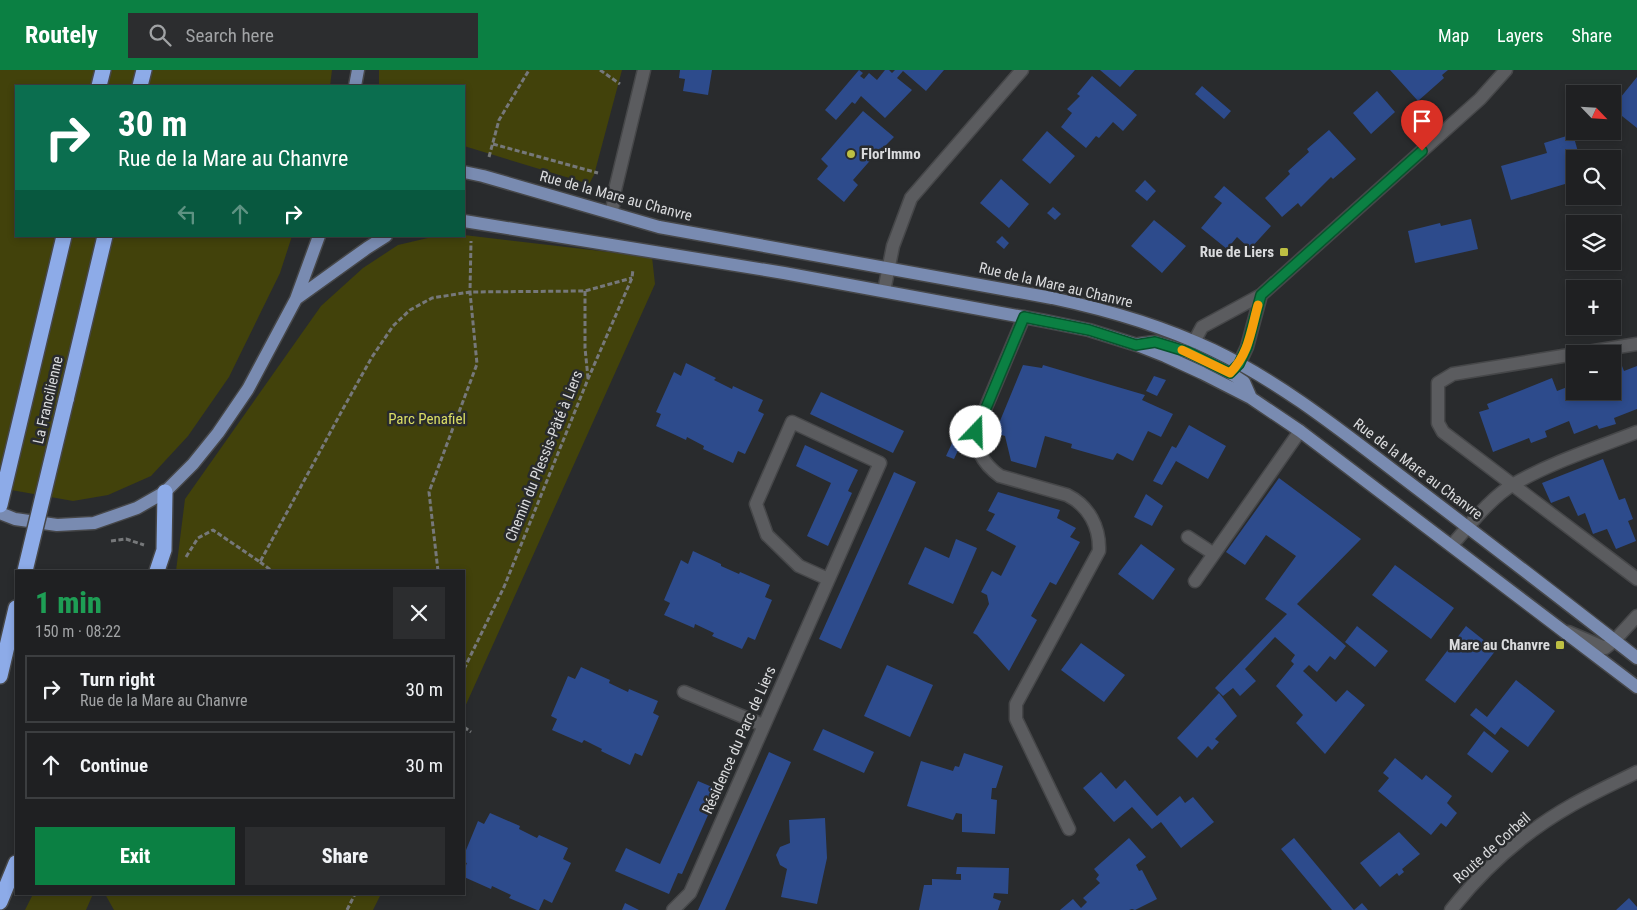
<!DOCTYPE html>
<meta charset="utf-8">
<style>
:root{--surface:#1f2022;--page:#2c2d2f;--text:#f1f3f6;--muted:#a1a3a5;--line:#3c3e40;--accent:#0b8043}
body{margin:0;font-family:"Roboto Condensed",sans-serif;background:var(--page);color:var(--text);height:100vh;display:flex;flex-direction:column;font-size:19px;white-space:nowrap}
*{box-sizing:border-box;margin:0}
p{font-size:16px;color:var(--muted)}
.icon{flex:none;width:28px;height:28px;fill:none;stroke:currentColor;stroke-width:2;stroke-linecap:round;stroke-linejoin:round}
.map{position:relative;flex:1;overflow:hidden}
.details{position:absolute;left:15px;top:500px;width:450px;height:325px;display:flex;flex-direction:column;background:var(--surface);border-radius:0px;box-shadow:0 2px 8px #0003,0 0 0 1px var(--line)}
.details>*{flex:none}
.hud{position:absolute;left:15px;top:15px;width:450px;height:152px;border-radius:0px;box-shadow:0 2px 8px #0003,0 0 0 1px var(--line);background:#0b6e4f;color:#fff;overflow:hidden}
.needle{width:32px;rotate:115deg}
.fabs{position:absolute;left:1566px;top:15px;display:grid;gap:10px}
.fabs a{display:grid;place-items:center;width:55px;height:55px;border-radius:0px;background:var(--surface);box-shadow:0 2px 8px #0003,0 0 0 1px var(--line);font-size:25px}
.pin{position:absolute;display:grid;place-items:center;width:42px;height:42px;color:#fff;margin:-51px -21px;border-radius:50% 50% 50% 0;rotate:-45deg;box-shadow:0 0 5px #0007}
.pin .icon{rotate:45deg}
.me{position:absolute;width:55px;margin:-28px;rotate:21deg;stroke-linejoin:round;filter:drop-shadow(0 0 4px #0008)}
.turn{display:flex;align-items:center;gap:18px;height:105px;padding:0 20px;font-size:22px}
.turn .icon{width:65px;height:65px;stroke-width:2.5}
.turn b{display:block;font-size:35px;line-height:42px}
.lanes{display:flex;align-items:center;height:48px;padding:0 20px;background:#0003;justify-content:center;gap:25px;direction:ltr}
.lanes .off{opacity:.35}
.round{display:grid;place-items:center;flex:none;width:52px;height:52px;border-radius:0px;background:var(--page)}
.headline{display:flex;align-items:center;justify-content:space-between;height:85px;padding:0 20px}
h1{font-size:30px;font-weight:800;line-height:38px;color:#1e9e55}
.action{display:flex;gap:10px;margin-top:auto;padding:10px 20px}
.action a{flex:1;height:58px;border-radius:0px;background:var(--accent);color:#fff;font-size:20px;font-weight:800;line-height:58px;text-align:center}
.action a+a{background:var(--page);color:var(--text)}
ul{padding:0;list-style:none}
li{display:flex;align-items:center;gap:15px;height:68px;margin:0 10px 8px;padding:0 10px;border:2px solid var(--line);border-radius:0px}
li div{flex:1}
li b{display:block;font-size:19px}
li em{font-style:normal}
header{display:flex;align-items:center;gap:30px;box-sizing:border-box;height:70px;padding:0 25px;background:var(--accent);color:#fff}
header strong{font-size:24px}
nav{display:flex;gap:28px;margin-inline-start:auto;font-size:18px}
.search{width:350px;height:45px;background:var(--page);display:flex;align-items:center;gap:12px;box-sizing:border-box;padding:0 18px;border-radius:0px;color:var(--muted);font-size:19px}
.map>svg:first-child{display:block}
.green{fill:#42420b}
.building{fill:#2d4b8c}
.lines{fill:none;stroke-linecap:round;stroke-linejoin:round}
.minor-casing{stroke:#464749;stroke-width:15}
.major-casing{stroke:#464749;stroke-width:15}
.highway-casing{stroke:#464749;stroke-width:18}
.path{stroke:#76787a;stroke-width:3;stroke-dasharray:5 2.5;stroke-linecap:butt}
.minor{stroke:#5b5c5f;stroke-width:12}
.major{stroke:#798bb1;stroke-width:12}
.highway{stroke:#8dabe8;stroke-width:15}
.highway-bridge-casing{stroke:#464749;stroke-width:18;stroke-linecap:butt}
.highway-bridge{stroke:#8dabe8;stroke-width:15}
.route-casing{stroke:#07532c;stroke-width:12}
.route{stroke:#0b8043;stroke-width:9}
.slow{stroke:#f59e0b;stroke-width:9}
.poi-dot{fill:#bdbf43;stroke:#292b2d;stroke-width:2}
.labels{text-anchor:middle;stroke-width:5;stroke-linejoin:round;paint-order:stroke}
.poi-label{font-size:15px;font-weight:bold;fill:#dadbdd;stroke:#292b2d;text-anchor:end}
.street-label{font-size:15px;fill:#dadbdd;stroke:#292b2d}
.park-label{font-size:15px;fill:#dbde65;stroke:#292b2d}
</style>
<header>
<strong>Routely</strong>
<div class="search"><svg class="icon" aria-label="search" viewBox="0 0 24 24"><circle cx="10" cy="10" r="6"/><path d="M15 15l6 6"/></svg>Search here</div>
<nav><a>Map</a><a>Layers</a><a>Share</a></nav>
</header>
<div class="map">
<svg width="1637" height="840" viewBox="0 0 1637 840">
<rect width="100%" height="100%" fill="#292b2d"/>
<path class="green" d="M0,0H332L330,16H16V166H292L280,203L229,307L188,366L151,406L108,425L73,431L0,418Z
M379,0H622L594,105L589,114L464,76V16H379Z
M464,165L652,187L655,214L464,639V501H176L185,429L321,236L363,198L398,175L432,167Z
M33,824H93L86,840H25Z
M105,824H381L373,840H114Z"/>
<path class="building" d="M680,0H712L708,25L683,21L685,9L679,8Z
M859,0L863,3L860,6L864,9L869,3L877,10L885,0H889L892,3L895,0H944L926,21L903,1L897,8L912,20L885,48L861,26L855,34L852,32L836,50L825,40Z
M1100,0H1135L1120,17Z
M1390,0H1448L1442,5L1444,8L1418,31Z
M1092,6L1137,45L1123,61L1113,52L1099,68L1096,66L1086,78L1061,57L1072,43L1067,39L1080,26L1077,24Z
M1637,7V58L1612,38Z
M1202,16L1231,41L1224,49L1195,24Z
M1377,21L1395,42L1371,64L1353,43Z
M863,41L894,67L883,78L882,77L853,110L858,115L844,132L817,109L828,96L821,89Z
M1329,60L1356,89L1333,109L1331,107L1301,137L1298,133L1282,147L1265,128L1290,104L1288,101L1309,82L1307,79Z
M1047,61L1075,86L1050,114L1022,90Z
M1573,64L1580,89H1575V111L1511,130L1501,96L1547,83L1544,73Z
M1001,109L1029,134L1009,158L980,133Z
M1145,110L1156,121L1147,131L1135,121Z
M1224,116L1271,156L1250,179L1237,167L1227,179L1201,158L1222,133L1214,127Z
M1053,137L1061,144L1055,150L1047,143Z
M1471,149L1478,179L1415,193L1408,161L1440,153L1441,156Z
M1154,150L1186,176L1162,203L1131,176Z
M1002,166L1009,173L1004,179L996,172Z
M686,293L716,308L714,310L732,319L733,316L763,330L758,341L764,344L745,384L738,381L733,393L703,379L704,376L687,367L686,370L656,356L661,344L656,342L674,302L681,306Z
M1023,295L1042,298L1043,295L1145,325L1142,330L1173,344L1161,367L1148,361L1133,391L1117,383L1113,390L1071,378L1072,374L1045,366L1036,398L1011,391L1005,366L995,363Z
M1622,296L1624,301L1637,296V339L1614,348L1616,354L1599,359L1597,355L1574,364L1569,351L1545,361L1547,367L1531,373L1529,368L1493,382L1479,342L1489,339L1487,334L1552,308L1557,321L1575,314V321H1612V299Z
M1154,306L1166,310L1157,326L1146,321Z
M821,322L904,361L893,383L810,344Z
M1189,355L1226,376L1208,409L1176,391L1162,415L1153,411L1172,376L1176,378Z
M953,371L961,374L954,389L946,386Z
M805,375L858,400L848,421L852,423L828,476L807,466L831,413L796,396Z
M1603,389L1619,430L1625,428L1633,449L1628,451L1636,471L1616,479L1607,459L1593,464L1585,443L1578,446L1569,426L1551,433L1542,413Z
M894,402L916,412L841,579L819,569Z
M1279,408L1361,469L1297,534L1346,576L1335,590L1330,586L1317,602L1309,595L1303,601L1336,632L1347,620L1365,635L1325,684L1296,653L1303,645L1276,616L1294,594L1291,591L1295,585L1275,567L1245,599L1256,611L1240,626L1233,618L1223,626L1215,618L1287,544L1265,529L1296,486L1266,465L1245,495L1226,482Z
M998,422L1060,440L1057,448L1076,458L1070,467L1080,472L1056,515L1050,512L1031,546L1037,550L1009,601L977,565L973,563L989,534L987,525L981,522L992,501L1001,506L1016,476L986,460L995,444L988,441Z
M1146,424L1163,436L1152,456L1134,447Z
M956,469L977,478L953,534L908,514L925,477L949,488Z
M1141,474L1175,499L1153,530L1118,504Z
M693,481L721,494V496L739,504L740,502L770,515L765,527L772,530L755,570L748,567L742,579L712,566L714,563L695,554L694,558L664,545L670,533L664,530L681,490L688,494Z
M1395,495L1454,538L1431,569L1372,525Z
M1357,556L1388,581L1375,597L1345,572Z
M1466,556L1496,580L1455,633L1425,610Z
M1081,573L1125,605L1104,632L1061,600Z
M887,595L933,615L910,667L864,646Z
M581,597L610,610L609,613L628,622L629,619L658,631L653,643L659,646L642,686L635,683L630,695L601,681L602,679L584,670L582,673L552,660L557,649L551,646L568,606L575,609Z
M1516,610L1555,641L1528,677L1501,657L1495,665L1470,645L1476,638L1487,647Z
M1219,623L1237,646L1215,669L1219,672L1212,680L1208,676L1197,688L1177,668Z
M823,659L874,682L864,703L813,680Z
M1484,661L1509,681L1492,703L1467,684Z
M769,682L791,692L725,840H698Z
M964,683L1003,696L996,718H992L991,729L997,730L995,764L962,762V744L956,743L953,750L907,736L921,691L953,701L955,696L959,697Z
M1395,688L1422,710L1426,705L1452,726L1447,733L1457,743L1446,757L1441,753L1431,765L1378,721L1389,708L1383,703Z
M1101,702L1116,719L1125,710L1157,746L1180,726L1185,733L1193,727L1214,752L1181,778L1161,752L1152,759L1132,737L1114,752L1083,718Z
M698,711L719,720L682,804L678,803L669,824L615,801L626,778L660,794Z
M490,743L520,756L519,759L537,768L539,765L568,778L563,789L571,793L552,833L544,829L539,840H537L509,828L511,825L492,816L491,819L464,807V800L467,793L464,792V785L478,751L484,754Z
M825,748L827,788L817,834L781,827L787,799L780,795L776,785L780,777L790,773L789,750Z
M1399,762L1420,784L1402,799L1404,802L1399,806L1397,803L1380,817L1360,793Z
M1129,768L1146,787L1136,795L1139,801L1142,800L1157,829L1135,840L1132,839L1129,840H1060L1073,829L1081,838L1087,832L1083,828L1100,813L1096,809L1099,805L1094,799Z
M1294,768L1354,840H1332L1281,779Z
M957,797L1009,798L1008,824L994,823L993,828L1001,831L998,840H919L924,815H932V809L961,810V804H956Z
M1629,828L1637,837V840H1616Z
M625,833L639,840H622Z
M1362,833L1368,840H1354Z"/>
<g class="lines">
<defs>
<path id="minor" d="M612,143L615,120L644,0
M884,221L893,176L911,128L1022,0
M1024,247L978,356C972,376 983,394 1000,406L1067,425C1089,436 1100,457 1099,481L1016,634V649L1069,759
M1194,272L1202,257L1261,225L1480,29L1506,0
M1575,284L1453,304L1438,313V353L1443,362L1637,509
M1576,284L1637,274
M1239,294L1247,277L1261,225
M1188,467L1214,484
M1452,475C1469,456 1491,427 1514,414C1552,392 1596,378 1637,362
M1195,511L1300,361
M1568,562L1605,578L1614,571L1637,546
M684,622L763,655
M673,840L690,823L880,393L792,352L756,434L767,465L799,496L828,509
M1451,840C1484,798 1526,761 1572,735C1593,723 1615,713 1637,702"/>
<path id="major" d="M355,16L358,0
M464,102L483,106L659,157L1052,228C1108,240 1161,255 1213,280C1280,312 1339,359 1398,404C1478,465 1558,526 1637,588
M464,151L784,203L1045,251L1089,260L1137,275L1165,286L1202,303L1251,328L1300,361L1637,617
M296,229L367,178L386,166
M1139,274L1155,272L1188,282L1230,303L1244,312L1251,328
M0,443L15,449L57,455L94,453L137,438L165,422L193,394L218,363L248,319L296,229L319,166"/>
<path id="highway" d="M99,16L103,0
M140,16L144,0
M66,330L105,166
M0,435L64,166
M157,501L164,480L165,422
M0,606L16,538
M0,832L16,793"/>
</defs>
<use href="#minor" class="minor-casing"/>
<use href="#major" class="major-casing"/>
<use href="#highway" class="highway-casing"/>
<path class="path" d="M600,0L620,14
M493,74L598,103
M489,87L499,50L529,0
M585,221V278L588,308
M111,471L126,469L144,475
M186,487L198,468L213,460L260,492L344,337L372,287L393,256L410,240L432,228L470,222L585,221L632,208
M260,492L272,501
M438,501L429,422L477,294L470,222L471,171
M464,599L504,517L588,309L632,208L633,199
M464,657L471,662
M347,840L355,824"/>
<use href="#minor" class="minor"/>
<use href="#major" class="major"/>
<use href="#highway" class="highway"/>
<defs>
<path id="highway-bridge" d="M25,501L66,330"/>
</defs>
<use href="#highway-bridge" class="highway-bridge-casing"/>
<use href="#highway-bridge" class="highway-bridge"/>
</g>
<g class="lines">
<defs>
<path id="route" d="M976,362L1024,247L1089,260L1136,275L1155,272L1188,282L1230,303L1239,294L1247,277L1261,225L1422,81"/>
</defs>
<use href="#route" class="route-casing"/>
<use href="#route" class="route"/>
<path class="slow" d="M1182,280L1230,303C1249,284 1251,260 1258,235"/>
</g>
<g class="poi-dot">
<circle cx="851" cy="84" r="5"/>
<rect x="1279" y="177" width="10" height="10" rx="2.5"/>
<rect x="1555" y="570" width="10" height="10" rx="2.5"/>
</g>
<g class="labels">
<g class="poi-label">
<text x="861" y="89" text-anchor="start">Flor'Immo</text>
<text x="1274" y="187">Rue de Liers</text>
<text x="1550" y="580">Mare au Chanvre</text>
</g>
<g class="street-label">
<text transform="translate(616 126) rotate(15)" y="5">Rue de la Mare au Chanvre</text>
<text transform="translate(1056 215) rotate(13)" y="5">Rue de la Mare au Chanvre</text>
<text transform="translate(48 330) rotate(-77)" y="5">La Francilienne</text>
<text transform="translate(544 386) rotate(-68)" y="5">Chemin du Plessis-Pâté à Liers</text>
<text transform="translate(1418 399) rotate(37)" y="5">Rue de la Mare au Chanvre</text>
<text transform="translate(739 670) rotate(-66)" y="5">Résidence du Parc de Liers</text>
<text transform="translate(1492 778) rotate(-42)" y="5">Route de Corbeil</text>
</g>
<g class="park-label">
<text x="427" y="354">Parc Penafiel</text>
</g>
</g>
</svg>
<div class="fabs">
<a><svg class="needle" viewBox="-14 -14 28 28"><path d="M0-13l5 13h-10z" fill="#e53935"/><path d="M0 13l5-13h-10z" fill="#a1a3a5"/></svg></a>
<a><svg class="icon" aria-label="search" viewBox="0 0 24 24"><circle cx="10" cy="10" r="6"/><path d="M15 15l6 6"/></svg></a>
<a><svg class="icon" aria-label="layers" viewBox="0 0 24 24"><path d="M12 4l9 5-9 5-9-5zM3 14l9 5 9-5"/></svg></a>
<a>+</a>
<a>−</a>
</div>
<div class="pin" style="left:1422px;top:81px;background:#d93025"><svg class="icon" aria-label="arrive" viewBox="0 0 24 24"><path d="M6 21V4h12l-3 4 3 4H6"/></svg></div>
<svg class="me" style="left:976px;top:362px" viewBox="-20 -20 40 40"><circle r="19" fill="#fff"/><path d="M0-13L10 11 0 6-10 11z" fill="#0b8043"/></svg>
<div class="hud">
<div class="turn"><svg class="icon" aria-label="right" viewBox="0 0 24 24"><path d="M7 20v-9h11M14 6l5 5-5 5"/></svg><div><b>30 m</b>Rue de la Mare au Chanvre</div></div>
<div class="lanes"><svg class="icon off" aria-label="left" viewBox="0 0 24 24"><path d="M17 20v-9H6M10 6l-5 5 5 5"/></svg><svg class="icon off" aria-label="ahead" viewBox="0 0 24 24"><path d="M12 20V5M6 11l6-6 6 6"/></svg><svg class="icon" aria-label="right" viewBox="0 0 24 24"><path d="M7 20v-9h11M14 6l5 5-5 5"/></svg></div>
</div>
<section class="details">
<div class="headline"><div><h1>1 min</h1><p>150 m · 08:22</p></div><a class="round"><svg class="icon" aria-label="close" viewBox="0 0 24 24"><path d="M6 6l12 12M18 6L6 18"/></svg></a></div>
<ul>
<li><svg class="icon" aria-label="right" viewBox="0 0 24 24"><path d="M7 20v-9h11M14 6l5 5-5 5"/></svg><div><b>Turn right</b><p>Rue de la Mare au Chanvre</p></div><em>30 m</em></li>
<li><svg class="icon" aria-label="ahead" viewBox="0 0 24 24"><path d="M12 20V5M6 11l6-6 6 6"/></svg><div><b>Continue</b></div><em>30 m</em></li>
</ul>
<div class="action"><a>Exit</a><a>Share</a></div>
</section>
</div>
